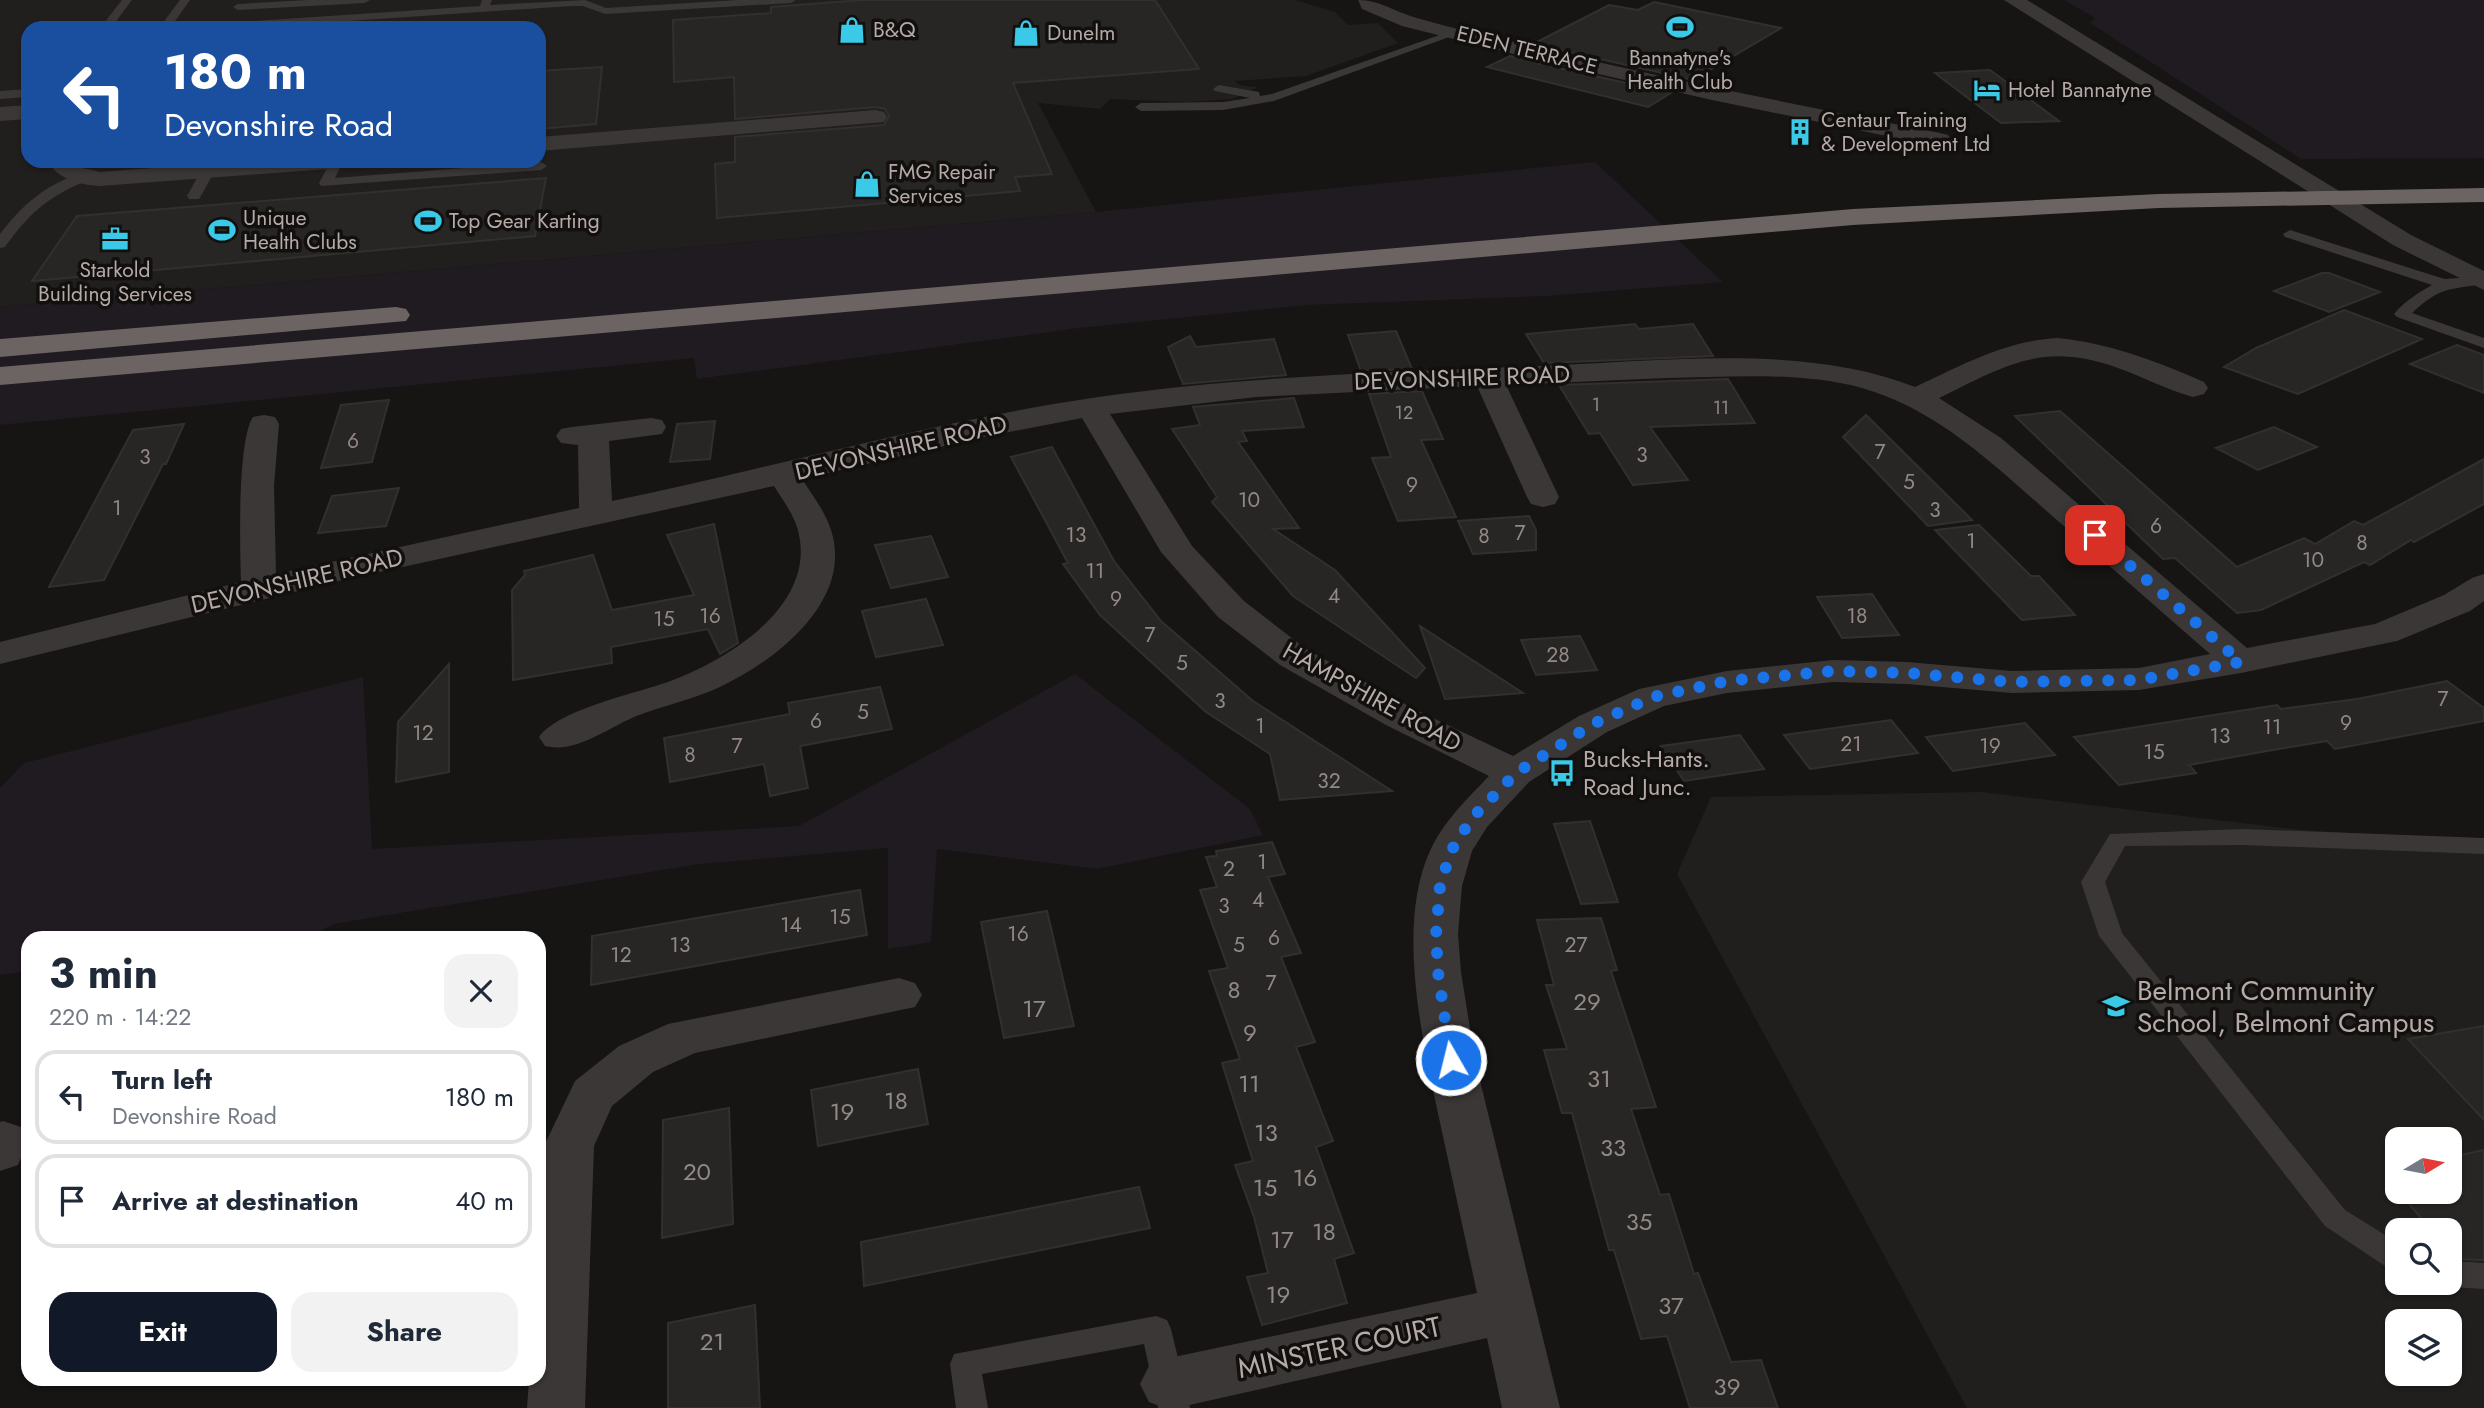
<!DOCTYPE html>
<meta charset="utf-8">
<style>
:root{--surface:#fff;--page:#f2f2f3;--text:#1f2937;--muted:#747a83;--line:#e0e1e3;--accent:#111827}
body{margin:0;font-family:Jost,sans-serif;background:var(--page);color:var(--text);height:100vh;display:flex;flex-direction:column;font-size:26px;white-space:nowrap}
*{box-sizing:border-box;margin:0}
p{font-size:23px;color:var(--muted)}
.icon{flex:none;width:38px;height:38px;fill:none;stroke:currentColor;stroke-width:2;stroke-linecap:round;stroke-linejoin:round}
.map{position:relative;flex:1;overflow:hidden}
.drawer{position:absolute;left:21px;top:931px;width:525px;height:455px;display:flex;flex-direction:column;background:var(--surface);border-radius:21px;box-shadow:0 2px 5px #0004}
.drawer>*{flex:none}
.top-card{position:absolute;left:21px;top:21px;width:525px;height:147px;border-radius:21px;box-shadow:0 2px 5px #0004;background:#1a4fa0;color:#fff;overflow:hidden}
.needle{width:46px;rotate:80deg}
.controls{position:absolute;left:2385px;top:1127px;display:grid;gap:14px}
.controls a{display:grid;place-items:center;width:77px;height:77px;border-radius:14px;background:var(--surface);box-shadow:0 2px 5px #0004;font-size:35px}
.pin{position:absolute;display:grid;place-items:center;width:60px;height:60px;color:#fff;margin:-30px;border-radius:14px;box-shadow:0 4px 10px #0006}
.me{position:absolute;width:77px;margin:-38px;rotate:352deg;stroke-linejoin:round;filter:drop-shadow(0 0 5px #0008)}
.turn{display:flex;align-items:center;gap:24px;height:147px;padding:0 28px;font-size:32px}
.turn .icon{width:91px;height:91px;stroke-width:2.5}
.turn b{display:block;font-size:49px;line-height:60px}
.round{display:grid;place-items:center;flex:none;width:74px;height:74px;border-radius:21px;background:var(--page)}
.overview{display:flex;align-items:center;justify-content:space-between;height:119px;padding:0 28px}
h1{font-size:42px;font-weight:700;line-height:52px}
.cta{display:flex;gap:14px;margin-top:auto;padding:14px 28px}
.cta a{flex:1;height:80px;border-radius:21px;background:var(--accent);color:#fff;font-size:28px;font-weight:700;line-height:80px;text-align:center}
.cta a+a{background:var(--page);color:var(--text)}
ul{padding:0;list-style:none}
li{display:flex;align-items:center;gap:21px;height:94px;margin:0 14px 10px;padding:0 14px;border:4px solid var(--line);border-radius:21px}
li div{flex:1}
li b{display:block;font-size:26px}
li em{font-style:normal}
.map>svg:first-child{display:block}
.built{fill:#201f1d;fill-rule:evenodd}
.green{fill:#1f1b21}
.building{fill:#272624;stroke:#32302e;stroke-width:2}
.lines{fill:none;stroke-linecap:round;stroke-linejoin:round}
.service{fill:#3b3736;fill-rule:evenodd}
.minor{fill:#3b3736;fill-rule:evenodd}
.tertiary{fill:#3b3736;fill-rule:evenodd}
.motorway{fill:#6c6462;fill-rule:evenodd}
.route{stroke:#1a73e8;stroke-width:12;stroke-dasharray:0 21.6}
.labels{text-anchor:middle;stroke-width:7;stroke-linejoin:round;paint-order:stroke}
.far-number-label{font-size:18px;fill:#928986}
.far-poi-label{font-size:21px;fill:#b6aaa7;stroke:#11100f;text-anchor:start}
.far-street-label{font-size:21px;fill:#b6aaa7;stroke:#11100f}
.number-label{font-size:21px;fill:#928986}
.street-label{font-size:24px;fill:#b6aaa7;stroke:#11100f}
.poi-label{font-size:24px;fill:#b6aaa7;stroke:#11100f;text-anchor:start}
.near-number-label{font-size:24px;fill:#928986}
.near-poi-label{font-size:28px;fill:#b6aaa7;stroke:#11100f;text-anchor:start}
.near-street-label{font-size:28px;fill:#b6aaa7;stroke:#11100f}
</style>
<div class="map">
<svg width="2484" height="1408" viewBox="0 0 2484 1408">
<rect width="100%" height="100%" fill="#161514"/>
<path class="built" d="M0,0H1295L1335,12L1348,25L1378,23L1398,43L1306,76L1235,81L1239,85L1258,87L1233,99L1186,102L1110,99L1100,109L1038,103L1096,212L0,307ZM28,28H539V161H28Z
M1981,792L2301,830L2484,841V1408H1967L1677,874L1711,797ZM2398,1139H2450V1192H2398ZM2398,1230H2450V1283H2398ZM2398,1321H2450V1374H2398Z"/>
<path class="green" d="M2064,0H2484V158L2301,159L2090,23L2095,18Z
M1595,162L1723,282L1547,296L1307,305L1079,328L697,379L694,358L0,425V307L1096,212Z
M1075,674L1250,809L1263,835L1097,869L937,849L931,942L888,949V848L699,864L333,924L308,938H28V971L0,975V788L24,763L363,677L372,849L799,826Z"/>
<path class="building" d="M862,0H1155L1199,69L1013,83L1052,174L1015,177L1020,191L717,218L715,164L735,162V137L884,125L889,116L885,109L876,107L735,119L734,77L674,82L673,20L771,13V7Z
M1654,2L1781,28L1693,80L1533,44L1609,5L1638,10Z
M1510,56L1541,64L1671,93L1648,107L1487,67Z
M602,67L596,124L539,129V71Z
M1990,70L2059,121L2001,123L1935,73Z
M546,178L535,236L32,281L77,216Z
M2322,273H2329L2380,292L2329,312L2274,291Z
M2344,310L2422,339L2298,394L2224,367L2256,348Z
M1635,324L1639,329L1693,324L1713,356L1544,363L1526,334Z
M1396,331L1412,369L1361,371L1348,335Z
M1190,336L1196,347L1274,339L1286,375L1183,384L1168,347Z
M2457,345L2484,355V393L2410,364Z
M1728,379L1755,423L1650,427L1688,480L1633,485L1600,433L1589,434L1559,385Z
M1422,391L1443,439L1421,440L1456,517L1398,521L1372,458L1391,457L1369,394Z
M1294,398L1304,427L1242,431L1247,441L1238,442L1299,528L1273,529L1335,570L1425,668L1416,678L1293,596L1212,502L1217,497L1172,429L1200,425L1193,407Z
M389,400L372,462L321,468L341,405Z
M2060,411L2237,567L2304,538L2315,544L2354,521L2363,525L2484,459V504L2414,542L2411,540L2370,565L2364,562L2261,610L2237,613L2175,558L2163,559L2015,416Z
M1866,415L1972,520L1928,526L1843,437Z
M715,421L710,459L670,462L677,424Z
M184,424L166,464H163L104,580L49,587L133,430Z
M2274,427L2317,447L2258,470L2216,448Z
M1052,447L1114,561L1161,621L1253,701L1392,791L1280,800L1270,754L1206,712L1100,615L1063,564L1068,563L1011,457Z
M399,488L386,526L318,533L332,496Z
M1529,516L1536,530V550L1473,554L1458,521Z
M714,524L738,643L720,654L708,629L611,647L612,663L513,680L512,590L525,575L524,571L593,555L612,610L694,595L667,535Z
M1979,525L2031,576H2039L2075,615L2022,620L1935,530Z
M931,536L948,577L891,588L875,545Z
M1872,594L1899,635L1842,638L1817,597Z
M926,599L943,645L876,657L862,611Z
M1420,626L1523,693L1445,699Z
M1580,636L1597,670L1536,675L1521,640Z
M449,664V772L396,782L398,722Z
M2447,681L2484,708V721L2335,749L2327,741L2267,751L2189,765L2196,773L2119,785L2074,737L2277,705L2281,709L2357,699Z
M880,687L892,729L800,746L808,788L770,796L764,764L670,782L664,738L790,714L788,703Z
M1891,720L1918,753L1810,769L1784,735Z
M2025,723L2055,755L1953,771L1926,737Z
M1740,735L1764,769L1684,781L1661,746Z
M1590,821L1618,902L1581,904L1554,824Z
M1272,842L1285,874L1268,877L1301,953L1281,957L1315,1042L1296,1047L1333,1141L1316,1147L1354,1253L1334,1259L1347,1303L1262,1325L1247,1277L1268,1273L1254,1217L1235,1165L1253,1161L1222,1063L1240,1059L1209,971L1228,968L1200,890L1217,887L1206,857L1217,856L1216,851Z
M860,890L867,935L591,985L592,936Z
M1047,911L1074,1026L1004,1038L981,922Z
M1601,918L1617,970L1611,971L1656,1107L1631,1109L1660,1195L1669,1194L1694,1274L1698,1273L1731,1362L1761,1360L1778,1408H1690L1667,1336L1641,1339L1614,1250H1609L1572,1113H1562L1544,1050L1567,1049L1546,985H1554L1537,920Z
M2484,1026V1120L2408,1039Z
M918,1069L928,1124L818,1146L811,1090Z
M729,1108L733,1224L662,1238L663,1120Z
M2484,1150V1260L2455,1259L2450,1253V1230H2431L2399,1192H2450V1157Z
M1139,1187L1150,1228L864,1286L861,1242Z
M755,1305L760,1408H668V1323Z"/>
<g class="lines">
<path class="service" d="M122,0H132L111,28H100Z
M180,0H190L170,28H159Z
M308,0H370L365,3L238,10L233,7L238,4Z
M482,0H492L490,5L585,0L606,8L738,0H796L791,3L605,14L583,6H571L245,28H191L196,25L480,6Z
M1451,31L1460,33L1274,101L1223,110L1141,111L1135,107L1141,103L1223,102L1250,98L1215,91L1213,89L1219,85L1259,92L1260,96L1272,94Z
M28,89V97L0,99V91Z
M331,161H343L335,178L541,162L547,166L541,170L321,186L319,183Z
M207,168L214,172L201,196L199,199H189L187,196L202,169Z
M83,173L88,174V180C48,197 30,212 5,247L0,248V234C22,205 47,183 83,173Z
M2290,230L2435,276L2445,279L2484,276V284C2449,290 2441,286 2412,313L2484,338V348L2397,317L2394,314C2405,301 2418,293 2432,285L2285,237L2283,234Z
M2243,829L2484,838V854L2243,845L2125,846L2105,882L2122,933L2345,1210L2398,1243V1271L2388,1268L2325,1226L2099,936L2081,882L2110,834Z
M2450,1261L2484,1263V1289L2450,1287L2440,1283H2450Z
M1156,1316L1167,1320L1171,1329L1190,1408H1158L1144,1344L982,1374L988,1408H956L950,1364L954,1354Z"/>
<path class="minor" d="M1358,0C1380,0 1395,12 1417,18C1454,29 1493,37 1530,46C1666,79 1803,106 1940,133L1948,135L1951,140L1948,145L1940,147L1712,100L1542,61L1402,26L1362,9Z
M28,105V119L0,121V107Z
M876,110L884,112L887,117L884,122L539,151V137Z
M51,161H75L83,168L100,172L246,161H353L349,166L341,168L100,186C81,185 61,180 49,164Z
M2057,338C2109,343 2156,361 2204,382L2208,388L2204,394L2193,397C2167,390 2143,377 2118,368C2043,341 2006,365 1939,398L2001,438L2247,648L2375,624L2444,595L2472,578L2484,574V601L2470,611L2397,641L2241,673L2139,690L2012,693L1907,684L1833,682L1727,693L1664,706L1607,732L1529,782L1487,827L1472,851L1462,886L1458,934L1461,972L1475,1060L1560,1408H1502L1487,1338L1176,1408H1165L1149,1402L1140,1384L1149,1366L1169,1358L1477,1293C1466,1242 1455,1192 1444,1141C1427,1059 1393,931 1430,851C1443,822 1467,799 1489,776L1386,725L1280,665L1218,617L1161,552L1082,418L988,436L802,479C812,495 825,511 831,530C854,601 775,661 720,687C694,699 666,705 639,715C610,726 577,754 545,746L539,737C558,710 633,694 665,683C725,662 821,605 797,527C792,512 782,499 774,486L343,580L0,664V642L241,582C240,550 237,441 253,417L264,415L275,417L279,424L274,486L276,574L579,508L578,445L561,443L556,436L561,429L572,427L651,418L662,420L666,427L662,434L609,441L612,501C772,468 930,422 1092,398C1247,375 1404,372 1561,365C1673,360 1809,345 1915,387C1962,365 2005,341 2057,338ZM1666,378C1729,377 1799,371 1862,388C1940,410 1998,469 2058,521C2109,565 2159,610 2210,654L2139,668L2012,671L1907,662L1833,660L1727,671L1639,689L1579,716L1513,756L1414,709L1306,649L1244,601L1192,546L1110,414L1256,397L1477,386L1527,497L1531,504L1543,507L1555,504L1559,497L1506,385Z
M899,978L915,983L922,995L915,1007L695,1053L653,1072L612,1106L594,1146L585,1408H527L529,1379H539V1220L544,1146L575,1081L619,1046L668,1024Z
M3,1121L21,1127L28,1142L18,1165L0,1171V1122Z"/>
<path class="tertiary" d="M2004,0H2027L2411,235L2484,271V290L2393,245Z"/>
<path class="motorway" d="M2484,188V202L2159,208L1853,225L0,385V367L1853,209L2159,194Z
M396,307L406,309L410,315L406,321L0,357V339Z"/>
</g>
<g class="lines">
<path class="route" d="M1451,1060L1438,972L1436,934L1440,886L1451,851L1472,818L1516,773L1593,724L1653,697L1727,681L1833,671L1907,673L2012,682L2139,680L2241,662L2095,535"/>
</g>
<defs>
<symbol id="stadium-bare" viewBox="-9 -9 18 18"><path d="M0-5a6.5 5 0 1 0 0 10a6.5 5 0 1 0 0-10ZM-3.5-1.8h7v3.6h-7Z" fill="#3bc9e8" stroke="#11100f" stroke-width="2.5" paint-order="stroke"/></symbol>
<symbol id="shop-bare" viewBox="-9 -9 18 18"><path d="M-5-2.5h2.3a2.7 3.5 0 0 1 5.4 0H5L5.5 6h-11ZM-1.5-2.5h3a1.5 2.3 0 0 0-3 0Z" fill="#3bc9e8" stroke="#11100f" stroke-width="2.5" paint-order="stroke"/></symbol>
<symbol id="hotel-bare" viewBox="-9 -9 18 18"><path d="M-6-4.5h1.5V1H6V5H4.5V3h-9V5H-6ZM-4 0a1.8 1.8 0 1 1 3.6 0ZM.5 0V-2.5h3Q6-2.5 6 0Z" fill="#3bc9e8" stroke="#11100f" stroke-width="2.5" paint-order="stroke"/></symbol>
<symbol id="building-bare" viewBox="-9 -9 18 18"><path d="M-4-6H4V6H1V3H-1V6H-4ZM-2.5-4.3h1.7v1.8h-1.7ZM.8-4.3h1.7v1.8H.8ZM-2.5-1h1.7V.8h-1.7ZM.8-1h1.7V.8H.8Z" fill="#3bc9e8" stroke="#11100f" stroke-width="2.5" paint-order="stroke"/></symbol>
<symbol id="office-bare" viewBox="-9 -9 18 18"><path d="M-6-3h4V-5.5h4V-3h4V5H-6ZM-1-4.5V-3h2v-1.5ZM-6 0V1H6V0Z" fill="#3bc9e8" stroke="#11100f" stroke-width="2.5" paint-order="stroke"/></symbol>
<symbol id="bus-bare" viewBox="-9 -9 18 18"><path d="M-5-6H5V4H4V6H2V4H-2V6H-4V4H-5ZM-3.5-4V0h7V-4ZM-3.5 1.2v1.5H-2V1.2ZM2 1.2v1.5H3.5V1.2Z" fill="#3bc9e8" stroke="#11100f" stroke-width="2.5" paint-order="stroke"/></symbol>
<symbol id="school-bare" viewBox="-9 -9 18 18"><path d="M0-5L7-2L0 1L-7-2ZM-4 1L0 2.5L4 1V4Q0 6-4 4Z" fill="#3bc9e8" stroke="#11100f" stroke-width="2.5" paint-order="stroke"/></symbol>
</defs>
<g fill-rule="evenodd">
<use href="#stadium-bare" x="1661" y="8" width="38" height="38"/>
<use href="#shop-bare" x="833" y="11" width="38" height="38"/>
<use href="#shop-bare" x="1007" y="14" width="38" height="38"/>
<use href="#hotel-bare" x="1968" y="71" width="38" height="38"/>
<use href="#building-bare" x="1781" y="113" width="38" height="38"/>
<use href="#shop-bare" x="848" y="165" width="38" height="38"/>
<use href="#stadium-bare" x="409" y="202" width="38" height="38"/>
<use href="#stadium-bare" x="203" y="211" width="38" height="38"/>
<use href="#office-bare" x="96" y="220" width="38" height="38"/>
<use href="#bus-bare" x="1543" y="754" width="38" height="38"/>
<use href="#school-bare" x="2097" y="987" width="38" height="38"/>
</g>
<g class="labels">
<g class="far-number-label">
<text x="1596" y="411">1</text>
<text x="1721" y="414">11</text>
<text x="1404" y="419">12</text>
</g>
<g class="far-poi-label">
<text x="873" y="37">B&amp;Q</text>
<text x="1047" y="40">Dunelm</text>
<text x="1680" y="65" text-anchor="middle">Bannatyne's<tspan x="1680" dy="24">Health Club</tspan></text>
<text x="2008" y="97">Hotel Bannatyne</text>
<text x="1821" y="127">Centaur Training<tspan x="1821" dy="24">&amp; Development Ltd</tspan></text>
<text x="888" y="179">FMG Repair<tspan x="888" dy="24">Services</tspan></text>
<text x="243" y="225">Unique<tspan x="243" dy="24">Health Clubs</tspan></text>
<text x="449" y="228">Top Gear Karting</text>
<text x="115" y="277" text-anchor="middle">Starkold<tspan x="115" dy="24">Building Services</tspan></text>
</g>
<g class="far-street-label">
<text transform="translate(1527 50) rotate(14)" y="7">EDEN TERRACE</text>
</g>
<g class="number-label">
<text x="353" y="448">6</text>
<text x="1880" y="459">7</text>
<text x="1642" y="462">3</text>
<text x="145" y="464">3</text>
<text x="1909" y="489">5</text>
<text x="1412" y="492">9</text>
<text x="1249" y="507">10</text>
<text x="117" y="515">1</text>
<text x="1935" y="517">3</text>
<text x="2156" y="533">6</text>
<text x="1520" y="540">7</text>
<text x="1076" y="542">13</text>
<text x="1484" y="543">8</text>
<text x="1971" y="548">1</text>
<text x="2362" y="550">8</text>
<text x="2313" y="567">10</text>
<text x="1095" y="578">11</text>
<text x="1334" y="603">4</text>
<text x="1116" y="606">9</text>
<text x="710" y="623">16</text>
<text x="1857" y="623">18</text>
<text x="664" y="626">15</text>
<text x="1150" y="642">7</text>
<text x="1558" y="662">28</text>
<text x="1182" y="670">5</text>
<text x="2443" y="706">7</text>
<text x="1220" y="708">3</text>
<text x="863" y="719">5</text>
<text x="816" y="728">6</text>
<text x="2346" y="730">9</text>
<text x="1260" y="733">1</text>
<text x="2272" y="734">11</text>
<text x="423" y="740">12</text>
<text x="2220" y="743">13</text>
<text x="1851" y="751">21</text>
<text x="737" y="753">7</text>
<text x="1990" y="753">19</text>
<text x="2154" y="759">15</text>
<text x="690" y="762">8</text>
<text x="1329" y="788">32</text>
<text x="1262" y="869">1</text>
<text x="1229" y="876">2</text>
<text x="1258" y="907">4</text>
<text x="1224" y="913">3</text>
<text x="840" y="924">15</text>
<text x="791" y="932">14</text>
<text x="1018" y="941">16</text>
<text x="1274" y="945">6</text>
<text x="680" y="952">13</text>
<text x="1239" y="952">5</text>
<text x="1576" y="952">27</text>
<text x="621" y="962">12</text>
<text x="1271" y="990">7</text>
</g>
<g class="street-label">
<text transform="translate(1462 378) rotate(-2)" y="8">DEVONSHIRE ROAD</text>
<text transform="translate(901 448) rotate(-13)" y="8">DEVONSHIRE ROAD</text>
<text transform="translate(297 581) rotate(-13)" y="8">DEVONSHIRE ROAD</text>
<text transform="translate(1372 697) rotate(29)" y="8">HAMPSHIRE ROAD</text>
</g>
<g class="poi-label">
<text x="1583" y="767">Bucks-Hants.<tspan x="1583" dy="28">Road Junc.</tspan></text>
</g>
<g class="near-number-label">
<text x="1234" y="998">8</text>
<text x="1587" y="1010">29</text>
<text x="1034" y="1017">17</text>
<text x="1250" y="1041">9</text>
<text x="1599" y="1087">31</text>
<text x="1249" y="1092">11</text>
<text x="896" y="1109">18</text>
<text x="842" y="1120">19</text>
<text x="1266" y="1141">13</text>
<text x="1613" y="1156">33</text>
<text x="697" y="1180">20</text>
<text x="1305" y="1186">16</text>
<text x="1265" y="1196">15</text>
<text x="1639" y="1230">35</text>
<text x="1324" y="1240">18</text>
<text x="1282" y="1248">17</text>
<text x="1278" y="1303">19</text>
<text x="1671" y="1314">37</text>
<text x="712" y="1350">21</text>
<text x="1727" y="1395">39</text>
</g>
<g class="near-poi-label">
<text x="2137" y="1000">Belmont Community<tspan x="2137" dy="32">School, Belmont Campus</tspan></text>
</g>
<g class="near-street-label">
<text transform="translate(1339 1347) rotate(-12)" y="10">MINSTER COURT</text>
</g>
</g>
</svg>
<div class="controls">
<a><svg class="needle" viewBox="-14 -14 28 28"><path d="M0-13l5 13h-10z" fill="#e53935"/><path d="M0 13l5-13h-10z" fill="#747a83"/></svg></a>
<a><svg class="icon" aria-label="search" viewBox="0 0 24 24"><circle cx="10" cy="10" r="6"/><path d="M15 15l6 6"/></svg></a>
<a><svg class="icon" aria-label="layers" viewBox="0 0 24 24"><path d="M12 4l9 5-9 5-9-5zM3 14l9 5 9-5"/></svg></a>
</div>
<div class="pin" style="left:2095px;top:535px;background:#d93025"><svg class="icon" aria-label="arrive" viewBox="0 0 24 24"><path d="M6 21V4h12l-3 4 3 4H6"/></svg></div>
<svg class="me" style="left:1451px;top:1060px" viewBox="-20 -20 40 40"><circle r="17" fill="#1a73e8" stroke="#fff" stroke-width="3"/><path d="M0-11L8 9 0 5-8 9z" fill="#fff"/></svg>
<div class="top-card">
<div class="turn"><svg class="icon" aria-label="left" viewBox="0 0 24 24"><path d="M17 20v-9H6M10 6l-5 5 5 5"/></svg><div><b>180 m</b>Devonshire Road</div></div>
</div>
<section class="drawer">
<div class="overview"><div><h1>3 min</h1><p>220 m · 14:22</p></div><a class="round"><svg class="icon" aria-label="close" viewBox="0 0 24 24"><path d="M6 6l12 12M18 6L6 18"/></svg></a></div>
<ul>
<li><svg class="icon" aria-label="left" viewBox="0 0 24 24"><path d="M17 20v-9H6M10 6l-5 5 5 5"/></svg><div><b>Turn left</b><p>Devonshire Road</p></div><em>180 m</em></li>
<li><svg class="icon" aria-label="arrive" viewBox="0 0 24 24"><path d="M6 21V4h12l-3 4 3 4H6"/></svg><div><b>Arrive at destination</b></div><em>40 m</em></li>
</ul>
<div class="cta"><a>Exit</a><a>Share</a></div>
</section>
</div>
